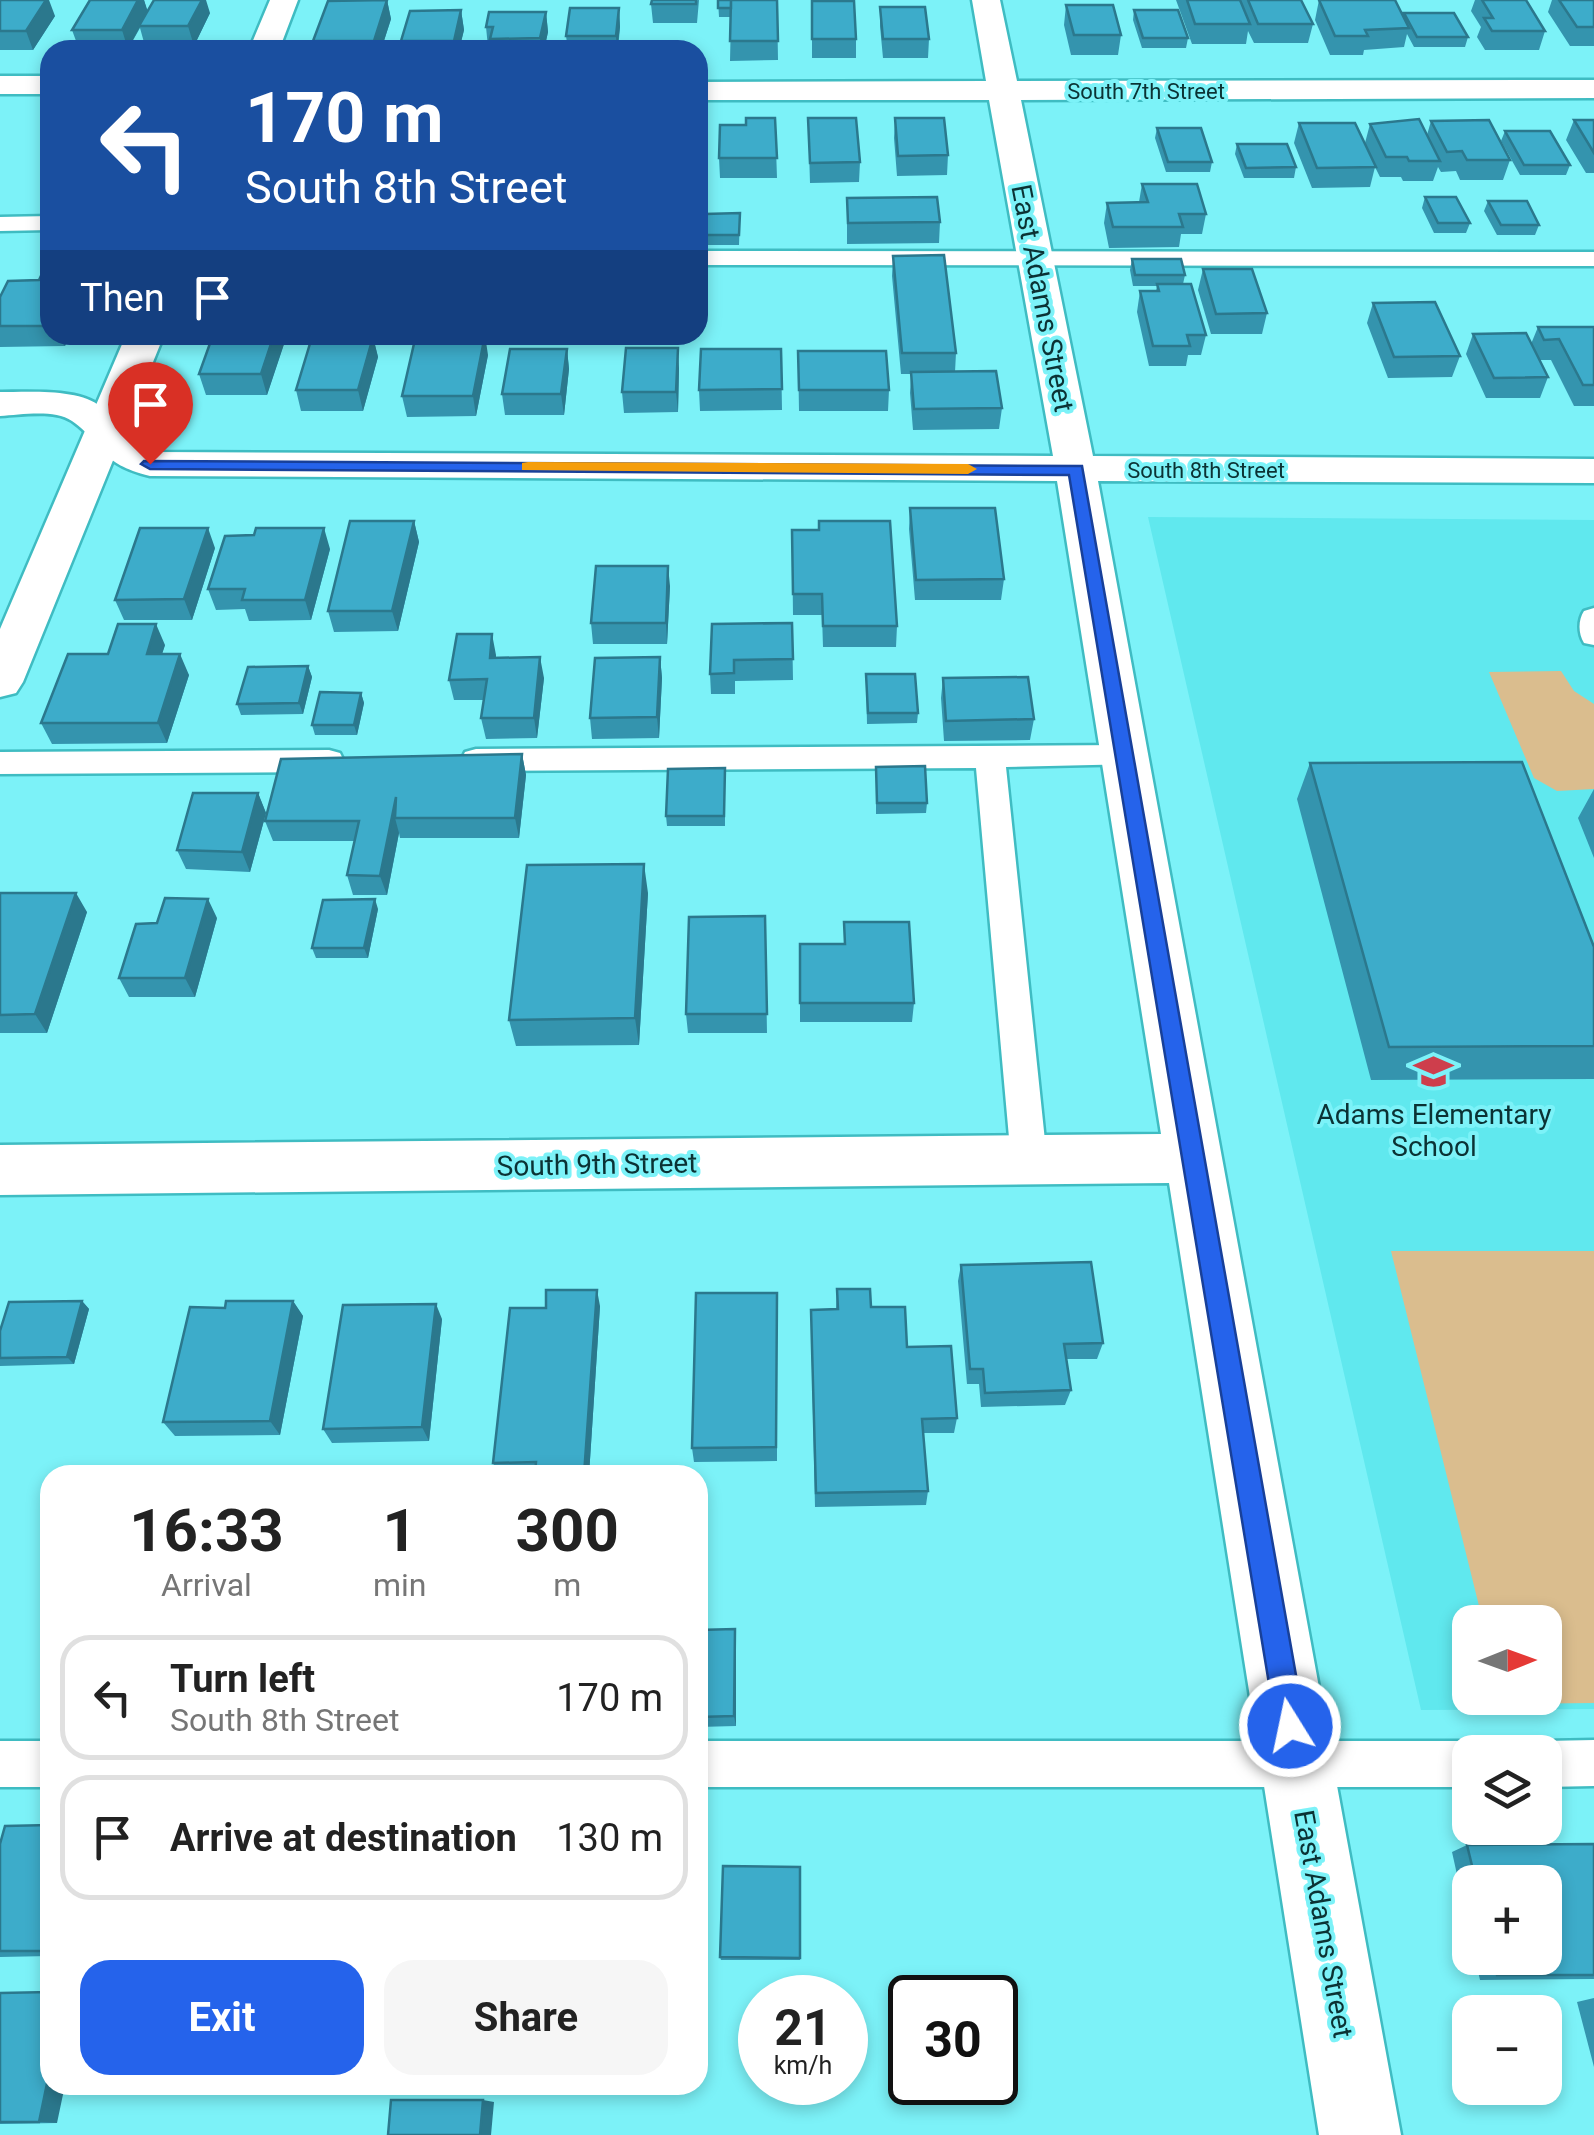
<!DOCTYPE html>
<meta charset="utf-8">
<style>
:root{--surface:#fff;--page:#f6f6f6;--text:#222;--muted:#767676;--line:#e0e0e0;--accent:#2563eb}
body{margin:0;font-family:Roboto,sans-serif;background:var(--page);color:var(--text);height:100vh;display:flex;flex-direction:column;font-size:38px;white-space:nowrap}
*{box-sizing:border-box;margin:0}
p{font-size:32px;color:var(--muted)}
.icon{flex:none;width:55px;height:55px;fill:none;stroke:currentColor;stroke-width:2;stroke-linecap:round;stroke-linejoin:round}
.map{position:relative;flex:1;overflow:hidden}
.drawer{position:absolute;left:40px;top:1465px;width:668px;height:630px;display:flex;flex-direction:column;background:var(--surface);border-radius:30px;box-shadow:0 5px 15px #0003}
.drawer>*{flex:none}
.banner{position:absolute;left:40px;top:40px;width:668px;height:305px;border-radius:30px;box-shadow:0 5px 15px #0003;background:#1a4fa0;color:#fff;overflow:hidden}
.needle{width:65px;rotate:89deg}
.buttons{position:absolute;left:1452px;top:1605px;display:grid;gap:20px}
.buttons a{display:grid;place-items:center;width:110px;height:110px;border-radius:20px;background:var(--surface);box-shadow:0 5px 15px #0003;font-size:50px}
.speed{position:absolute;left:738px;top:1975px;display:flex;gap:20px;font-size:50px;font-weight:700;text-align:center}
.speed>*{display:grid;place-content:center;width:130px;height:130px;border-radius:50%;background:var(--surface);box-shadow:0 5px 15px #0003;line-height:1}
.speed small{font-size:25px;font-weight:400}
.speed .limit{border:5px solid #111;border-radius:15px;background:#fff;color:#111}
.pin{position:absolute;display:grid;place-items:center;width:85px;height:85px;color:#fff;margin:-102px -42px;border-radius:50% 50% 50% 0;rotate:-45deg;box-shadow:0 0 10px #0007}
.pin .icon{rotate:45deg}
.me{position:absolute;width:110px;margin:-55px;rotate:350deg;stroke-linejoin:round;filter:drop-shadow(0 0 8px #0008)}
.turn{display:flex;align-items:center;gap:35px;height:210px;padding:0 40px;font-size:45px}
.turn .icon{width:130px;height:130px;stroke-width:2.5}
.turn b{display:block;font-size:70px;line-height:85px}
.then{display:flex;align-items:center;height:95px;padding:0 40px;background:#0003;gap:20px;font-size:38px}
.eta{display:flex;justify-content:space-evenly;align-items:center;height:170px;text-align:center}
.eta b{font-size:60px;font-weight:700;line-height:70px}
.primary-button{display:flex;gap:20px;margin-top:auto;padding:20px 40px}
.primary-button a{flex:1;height:115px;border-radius:30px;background:var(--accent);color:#fff;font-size:40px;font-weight:700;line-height:115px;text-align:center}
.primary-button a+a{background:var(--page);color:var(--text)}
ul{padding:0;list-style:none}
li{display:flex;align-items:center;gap:30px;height:125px;margin:0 20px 15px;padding:0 20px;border:5px solid var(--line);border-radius:30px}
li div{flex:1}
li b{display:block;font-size:38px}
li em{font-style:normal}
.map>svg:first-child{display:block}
.built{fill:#60e8ee;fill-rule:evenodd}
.green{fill:#dabd8e}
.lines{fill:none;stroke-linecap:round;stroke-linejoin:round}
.lane-casing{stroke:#3fbcc2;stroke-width:5}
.street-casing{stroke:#3fbcc2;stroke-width:5}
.secondary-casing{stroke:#3fbcc2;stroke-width:5}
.lane{fill:#fff;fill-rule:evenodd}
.street{fill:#fff;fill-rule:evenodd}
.secondary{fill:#fff;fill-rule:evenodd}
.wall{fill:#3494ae}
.shaded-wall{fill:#2b788d}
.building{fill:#3dacca;stroke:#2b788d;stroke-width:2.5}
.route{fill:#2563eb;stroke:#184099;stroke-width:2.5}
.slow{fill:#f59e0b}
.labels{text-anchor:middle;stroke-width:8;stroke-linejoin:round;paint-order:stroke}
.far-street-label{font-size:22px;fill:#0b3234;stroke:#7cf2f8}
.street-label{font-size:28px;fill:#0b3234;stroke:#7cf2f8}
.poi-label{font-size:28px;fill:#0b3234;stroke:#7cf2f8}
</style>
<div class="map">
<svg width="1594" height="2135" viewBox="0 0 1594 2135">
<rect width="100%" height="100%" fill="#7cf2f8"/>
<path class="built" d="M1148,517L1594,520V1709L1421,1710ZM1470,1622H1545V1698H1470Z"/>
<path class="green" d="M1561,671L1574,691L1594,704V789L1557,791L1534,778L1489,672Z
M1391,1251H1594V1703L1504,1704L1502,1698H1545V1622H1483Z"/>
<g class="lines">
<defs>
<path id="lane" d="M50,216V230L0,231V217Z
M698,251L1594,252V266L698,265Z
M1594,608V645L1584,643C1578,633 1578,620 1584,611Z
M1125,745L1136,748L1140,756L1136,764L1006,767L1047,1160L1042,1171L1029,1176L1016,1171L1011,1160L976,768L476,771L465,768L461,760L465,752L476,749Z
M329,750L340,753L344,761L340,769L329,772L0,774V752Z
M1594,1740V1786L1545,1787V1752H1527L1545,1741Z
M0,1741H50V1787H0Z
M698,1741H1470L1488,1752H1470V1787H698Z"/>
<path id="street" d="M972,0H1000L1017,81L1594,80V98L1021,100L1093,456L1594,459V483L1098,481L1401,2135H1319L1169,1183L0,1195V1145L1161,1134L1057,481L150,476C98,463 107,446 72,421C54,409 21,415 0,416V392C27,392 80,388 101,407C121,424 131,442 156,452L1053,456L989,100H698V82L986,81Z
M0,76H50V94H0Z"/>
<path id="secondary" d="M270,0H298L279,50H249Z
M126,335H164L23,682L16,693L0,697V629Z"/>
</defs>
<use href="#lane" class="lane-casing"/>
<use href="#street" class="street-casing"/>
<use href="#secondary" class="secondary-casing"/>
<use href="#lane" class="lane"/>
<use href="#street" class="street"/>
<use href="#secondary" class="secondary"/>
</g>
<path class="wall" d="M0,0L55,16L33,50H0Z
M90,0H144L147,11L210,13L194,46H145L140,28L128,49H79L72,30Z
M387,0L391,19L381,50H315L313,41Z
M699,0L697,23H653L651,4Z
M718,0H777L778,60L730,61L731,17H719Z
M1176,0H1301L1313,24L1308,43H1254L1248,31L1246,44H1192Z
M1319,0L1403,17L1404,13L1468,37L1465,47H1414L1407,34L1404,47L1364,50L1363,55H1330L1315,20Z
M1475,0H1526L1545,31L1539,50H1485L1477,37L1481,27L1471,11Z
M1552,0H1594V46H1570L1548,12Z
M812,1L856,39V58H812Z
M1066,5L1121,35L1118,55H1071L1064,25Z
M880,7L929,39L928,58H883L880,26Z
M619,8L620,27L618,50H568L566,36Z
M461,10L464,30L459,50H403L401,41Z
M1134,10L1188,38L1186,48H1142L1133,20Z
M546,12L548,32L544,50H492V47H488L486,27Z
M775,118L777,178H720L719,158L746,125Z
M808,118L860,162L859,182L810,183Z
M895,118L948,155L947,175L897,176L894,138Z
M1574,120H1594V173H1586L1566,140Z
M1431,121L1510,160L1503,180H1460L1456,171L1441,172L1438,167L1433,181H1403L1401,177H1380L1375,167L1370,187L1312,188L1294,143L1299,123L1365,143L1370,124L1427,135Z
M1157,128L1212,162L1210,172H1166L1155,138Z
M1505,131L1570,165L1566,175H1520L1501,141Z
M1237,144L1296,167L1294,178H1244L1235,154Z
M1142,184L1206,214L1202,234H1181L1179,247L1109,248L1104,223L1107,203L1139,202Z
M1425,197L1470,223L1466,233H1434L1422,208Z
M847,198L940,222L939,243L847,244Z
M1488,201L1539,225L1535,235H1497L1484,211Z
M740,213L739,245H705L704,235Z
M893,256L956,353L955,372L1002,408L999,429L913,430L910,393L911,374H901L892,276Z
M1132,259L1185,275L1183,284L1206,335L1201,355H1188L1186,366H1149L1137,312L1140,291H1156L1157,286H1133L1130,270Z
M50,261V335H69L65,346L0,347V297L39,280Z
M1203,269L1267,313L1262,334H1211L1198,290Z
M1373,303L1460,356L1452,377L1388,378L1367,323Z
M1538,327H1594V406H1574L1551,360H1540L1548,377L1540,398H1486L1466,354L1473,334L1531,344Z
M213,335H284L285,341L267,395H206L199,374Z
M373,337L378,357L363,411H301L296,390Z
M567,349L569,369L564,415H505L502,394Z
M781,349L782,410L700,411L699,390Z
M798,351L889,390L888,411H799Z
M488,355L476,416L407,417L402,396Z
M679,368L678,412L624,413L622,392Z
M910,508L1004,579L1001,600H915L909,529Z
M414,521L419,542L398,631L334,632L328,611Z
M792,530L897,626L896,647H823L822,615H793Z
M215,548L192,620H124L115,600Z
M330,549L311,620L249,621L245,609L216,610L208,589Z
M670,586L667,644H593L591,623Z
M792,623L793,680L735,681V694H711L710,674Z
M165,645L162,654L189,675L167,743L52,744L41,723L108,654Z
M496,655V658L544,678L537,738L486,739L481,718L484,700H454L449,680Z
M660,657L662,678L659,738L592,739L590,718Z
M308,666L312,677L303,714L241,715L237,704Z
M866,674L918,713L917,723L867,724Z
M943,678L1034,719L1030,740L944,741L941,698Z
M361,693L364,703L357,735H315L312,725Z
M522,754L526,775L519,838H400L399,833L387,895H353L347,875L355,841H273L265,821Z
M1310,763L1594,947V1079L1371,1080L1297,799Z
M876,767L927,803L926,813L876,814Z
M725,778V826H667L666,816Z
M1594,789V858L1578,818Z
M258,793L266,813L250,872L186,869L177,850Z
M0,893L87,912L47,1033H0Z
M648,893L639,1045L516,1046L509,1020Z
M378,909L368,958H316L312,948Z
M765,916L767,1033H688L686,1014Z
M217,918L195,997H129L119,978Z
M844,922L914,1003L912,1022H800V944H844Z
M961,1265L1103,1343L1097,1359H1066L1071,1390L1065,1405L981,1407L979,1384H967L958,1281Z
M837,1289L871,1307L907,1347L957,1418L954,1433H923L928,1491L926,1505L815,1507L811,1325L836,1309Z
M777,1293V1461L694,1462L692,1448Z
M82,1301L89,1309L74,1364L0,1366V1331Z
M293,1301L303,1316L280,1435L175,1436L163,1422Z
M600,1306L589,1475H498L493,1463L546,1308Z
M442,1319L429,1441L332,1443L323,1429Z
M735,1629L736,1726L698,1727V1630Z
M50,1825V1956L0,1957V1844Z
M1594,1844V1979L1480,1980L1475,1958H1545V1882H1470V1933L1452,1852L1467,1845Z
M800,1867V1960H721L720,1957Z
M0,1993L57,2123L0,2124Z
M1594,1998V2067L1577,2002Z"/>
<path class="shaded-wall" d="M46,0H49L55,16L33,50L26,31Z
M138,0H144L148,12L128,49L122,30Z
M202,0H206L210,13L194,46L188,26Z
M387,0L391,19L381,50H375L374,41Z
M619,8L620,27L617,50L616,36Z
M461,10L464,30L459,50H455L454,41Z
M546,12L548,32L544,50H541L540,38Z
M60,335H69L65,346Z
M274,335H284L285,341L267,395L261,374Z
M485,335L488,355L476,416L473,396Z
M373,337L378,357L363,411L358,390Z
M678,348L679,368L678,412L676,392Z
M567,349L569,369L564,415L561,394Z
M414,521L419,542L398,631L392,611Z
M208,528L215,548L192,620L184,599Z
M324,528L330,549L311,620L305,600Z
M668,566L670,586L667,644L666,623Z
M156,624L165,645L155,675L147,654Z
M492,634L496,655L494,679L490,658Z
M180,654L189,675L167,743L158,723Z
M540,657L544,678L537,738L534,718Z
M660,657L662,678L659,738L657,717Z
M308,666L312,677L303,714L299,703Z
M361,693L364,703L357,735L354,725Z
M522,754L526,775L519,838L515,818Z
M258,793L266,813L250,872L242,852Z
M396,797L395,818L399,833L387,895L380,876Z
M644,864L648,893L639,1045L635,1018Z
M76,893L87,912L47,1033L35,1014Z
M208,899L217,918L195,997L185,978Z
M375,899L378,909L368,958L364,948Z
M597,1290L600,1306L589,1475H584Z
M82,1301L89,1309L74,1364L67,1357Z
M293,1301L303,1316L280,1435L270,1421Z
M436,1304L442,1319L429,1441L422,1427Z
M735,1629L736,1640V1726L734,1716Z
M50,2069V2085H65L57,2123L39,2122Z
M483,2100L494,2102L491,2135H480Z"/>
<path class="building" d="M0,0H46L26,31H0Z
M90,0H138L122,30H72Z
M154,0H202L188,26H139Z
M387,0L374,41H313L328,1Z
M652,0H696V4H651Z
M718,0H731V8H718Z
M731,0H777L778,41H730Z
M1187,0H1240L1250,24H1195Z
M1248,0H1301L1313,24H1258Z
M1319,0H1395L1409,28L1365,30L1368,36H1335Z
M1482,0H1526L1545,31H1492L1484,18H1493Z
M1559,0H1594V27H1577Z
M812,1H854L856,39H812Z
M1066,5H1113L1121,35H1074Z
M880,7H925L929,39H883Z
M570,8H619L616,36H566Z
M461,10L454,41H401L410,11Z
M1134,10H1178L1188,38H1143Z
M489,12H546L540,38L490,39L493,27H486Z
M1404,13H1454L1468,37H1417Z
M746,118H775L777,158H719L720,125H746Z
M808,118H856L860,162L810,163Z
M895,118H944L948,155L898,156Z
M1419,119L1440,161H1409L1407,157H1386L1370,124Z
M1489,120L1510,160H1467L1462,151L1447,152L1431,121Z
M1574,120H1594V153Z
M1299,123H1355L1376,167L1317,168Z
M1157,128H1201L1212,162H1168Z
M1505,131H1550L1570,165H1524Z
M1237,144H1287L1296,167L1246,168Z
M1142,184H1197L1206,214H1179L1183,227H1113L1107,203L1148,202Z
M937,197L940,222L848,223L847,198Z
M1425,197H1456L1470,223H1438Z
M1488,201H1527L1539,225H1501Z
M740,213L739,235H704L705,214Z
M944,255L956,353H902L893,256Z
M1132,259H1181L1185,275H1135Z
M48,261H50V326H0V297L8,281L39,280Z
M1203,269H1252L1267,313L1216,314Z
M1157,284H1191L1206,335H1187L1190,346H1153L1140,291H1159Z
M1435,302L1460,356L1394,357L1373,303Z
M1538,327H1594V385H1583L1559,339L1544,340Z
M1526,333L1548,377L1494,378L1473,334Z
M213,335H274L261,374H199Z
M416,335H485L473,396H402Z
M312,337H373L358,390H296Z
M626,348H678L676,392H622Z
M510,349H567L561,394H502Z
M701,349H781L782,389L699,390Z
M798,351H886L889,390H799Z
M996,371L1002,408L914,409L911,372Z
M910,508H995L1004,579L916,580Z
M350,521H414L392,611H328Z
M819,521H890L897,626H823L822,594H793L792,530H819Z
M140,528H208L184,599L115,600Z
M256,528H324L305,600H242L245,589H208L225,536L254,535Z
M596,566H668L666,623H591Z
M792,623L793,659L734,660V673L710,674L712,624Z
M118,624H156L147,654H180L158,723H41L68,654H108Z
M457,634H492L490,658L540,657L534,718H481L487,679L449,680Z
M660,657L657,717L590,718L595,658Z
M308,666L299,703L237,704L248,667Z
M866,674H915L918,713H868Z
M1028,677L1034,719L946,721L943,678Z
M320,692L361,693L354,725H312Z
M522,754L515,818H395L396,797L380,876L347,875L359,821H265L281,759Z
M1522,762L1594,947V1046L1389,1047L1310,763Z
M925,766L927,803H877L876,767Z
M725,768L724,816H666L668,769Z
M193,793H258L242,852L177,850Z
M644,864L635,1018L509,1020L527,865Z
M0,893H76L35,1014L0,1015Z
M165,898L208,899L185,978H119L136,924L157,923Z
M375,899L364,948H312L323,900Z
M765,916L767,1014H686L689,917Z
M844,922H909L914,1003H800V944H845Z
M1091,1262L1103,1343L1064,1344L1071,1390L985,1393L983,1369H970L961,1265Z
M837,1289H870L871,1307H905L907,1347L951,1346L957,1418L922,1419L928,1491L816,1493L811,1310L838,1309Z
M546,1290H597L584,1475H535L536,1462L493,1463L510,1308H546Z
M696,1293H777L776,1447L692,1448Z
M82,1301L67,1357L0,1358V1331L9,1302Z
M226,1301H293L270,1421L163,1422L190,1307L225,1308Z
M436,1304L422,1427L323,1429L343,1305Z
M735,1629L734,1716L698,1717V1630Z
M50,1825V1951H0V1844L5,1826Z
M1594,1844V1975H1497L1493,1958H1545V1882H1476L1467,1845Z
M723,1866L800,1867V1958L720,1957Z
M50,1992V2069L39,2122H0V1993Z
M391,2100H483L480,2135H388Z"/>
<path class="route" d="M144,461L1082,466L1305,1726L1301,1736L1290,1741L1280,1736L1276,1726L1069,475L150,469L141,464Z"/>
<path class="slow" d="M528,462L968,464L977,469L968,474L522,470V463Z"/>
<defs>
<symbol id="school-bare" viewBox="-9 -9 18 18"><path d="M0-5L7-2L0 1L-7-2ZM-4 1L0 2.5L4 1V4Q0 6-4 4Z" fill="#ce3e4c" stroke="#7cf2f8" stroke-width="2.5" paint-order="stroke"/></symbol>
</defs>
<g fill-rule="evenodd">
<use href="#school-bare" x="1406" y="1044" width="55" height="55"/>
</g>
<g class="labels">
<g class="far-street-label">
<text x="1146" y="99">South 7th Street</text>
<text x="1206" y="478">South 8th Street</text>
</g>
<g class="street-label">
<text transform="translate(1043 298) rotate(79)" y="10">East Adams Street</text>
<text transform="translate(597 1164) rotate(-1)" y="10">South 9th Street</text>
<text transform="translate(1324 1924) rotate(80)" y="10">East Adams Street</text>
</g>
<g class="poi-label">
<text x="1434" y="1124">Adams Elementary<tspan x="1434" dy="32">School</tspan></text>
</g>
</g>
</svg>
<div class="buttons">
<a><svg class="needle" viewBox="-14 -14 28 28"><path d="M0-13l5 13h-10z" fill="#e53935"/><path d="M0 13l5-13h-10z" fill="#767676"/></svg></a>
<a><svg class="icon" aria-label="layers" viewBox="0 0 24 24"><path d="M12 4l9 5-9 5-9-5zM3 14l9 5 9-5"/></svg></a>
<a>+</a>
<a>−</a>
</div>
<div class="speed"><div>21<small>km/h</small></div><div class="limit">30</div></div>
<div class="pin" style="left:150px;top:464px;background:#d93025"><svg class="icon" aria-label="arrive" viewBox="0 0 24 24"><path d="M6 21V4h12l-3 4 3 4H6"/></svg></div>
<svg class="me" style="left:1290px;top:1726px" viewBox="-20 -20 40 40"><circle r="17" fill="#2563eb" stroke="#fff" stroke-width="3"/><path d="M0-11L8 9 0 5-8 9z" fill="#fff"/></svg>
<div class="banner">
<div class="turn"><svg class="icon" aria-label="left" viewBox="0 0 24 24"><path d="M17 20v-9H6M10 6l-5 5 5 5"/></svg><div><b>170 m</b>South 8th Street</div></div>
<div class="then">Then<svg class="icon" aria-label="arrive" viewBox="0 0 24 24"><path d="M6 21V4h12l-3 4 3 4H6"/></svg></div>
</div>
<section class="drawer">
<div class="eta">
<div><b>16:33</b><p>Arrival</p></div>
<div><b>1</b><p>min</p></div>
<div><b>300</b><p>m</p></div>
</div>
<ul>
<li><svg class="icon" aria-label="left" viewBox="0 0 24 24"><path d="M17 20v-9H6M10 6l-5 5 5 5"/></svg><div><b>Turn left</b><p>South 8th Street</p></div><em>170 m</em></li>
<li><svg class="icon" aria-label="arrive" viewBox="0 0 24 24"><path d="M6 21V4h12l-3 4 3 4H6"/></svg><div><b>Arrive at destination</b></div><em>130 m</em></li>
</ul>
<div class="primary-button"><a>Exit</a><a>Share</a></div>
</section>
</div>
